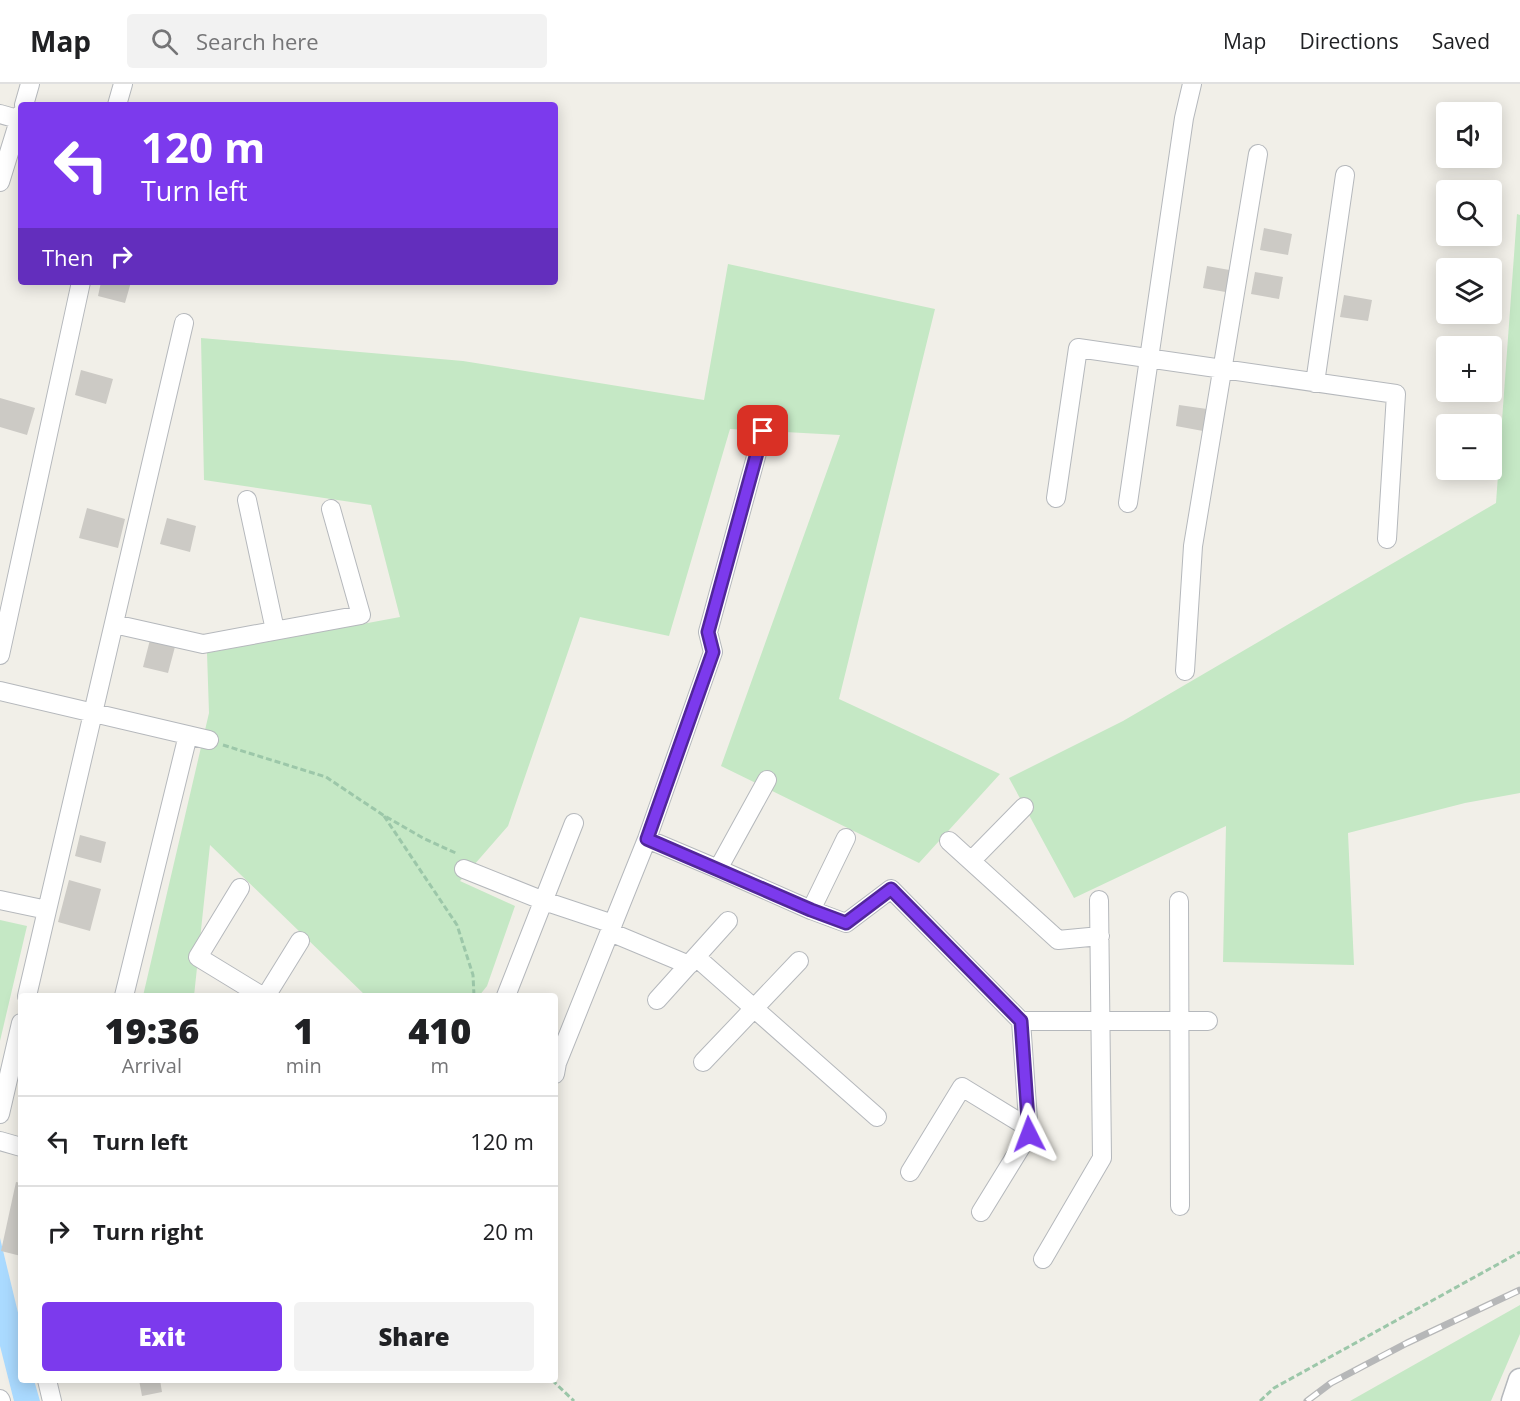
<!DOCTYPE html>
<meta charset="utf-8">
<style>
:root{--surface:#fff;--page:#f2f2f2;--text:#202124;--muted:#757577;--line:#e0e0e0;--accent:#7c3aed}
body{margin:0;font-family:"Open Sans",sans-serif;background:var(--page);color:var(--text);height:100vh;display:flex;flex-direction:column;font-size:22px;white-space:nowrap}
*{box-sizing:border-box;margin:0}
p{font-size:20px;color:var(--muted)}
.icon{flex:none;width:33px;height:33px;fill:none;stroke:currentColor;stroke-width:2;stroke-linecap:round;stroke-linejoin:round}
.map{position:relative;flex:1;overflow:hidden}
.panel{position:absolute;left:18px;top:909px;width:540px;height:390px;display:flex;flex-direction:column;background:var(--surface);border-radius:6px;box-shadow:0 3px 15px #0003}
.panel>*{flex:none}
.banner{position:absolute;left:18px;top:18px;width:540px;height:183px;border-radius:6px;box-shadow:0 3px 15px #0003;background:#7c3aed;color:#fff;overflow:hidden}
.buttons{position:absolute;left:1436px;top:18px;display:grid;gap:12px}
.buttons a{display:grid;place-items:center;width:66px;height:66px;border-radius:6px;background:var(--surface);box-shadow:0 3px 15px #0003;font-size:30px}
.pin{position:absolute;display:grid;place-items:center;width:51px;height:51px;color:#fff;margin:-26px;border-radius:12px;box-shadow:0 3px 9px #0006}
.me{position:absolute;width:66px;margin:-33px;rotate:357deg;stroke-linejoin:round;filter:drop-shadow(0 0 4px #0008)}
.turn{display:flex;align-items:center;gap:21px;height:126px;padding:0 24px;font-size:27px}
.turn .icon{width:78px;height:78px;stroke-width:2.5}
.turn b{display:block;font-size:42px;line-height:51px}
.then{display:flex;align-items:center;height:57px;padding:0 24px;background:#0003;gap:12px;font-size:22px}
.eta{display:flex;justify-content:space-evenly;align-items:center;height:102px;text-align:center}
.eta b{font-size:36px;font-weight:800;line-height:42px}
.primary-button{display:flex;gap:12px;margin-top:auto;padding:12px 24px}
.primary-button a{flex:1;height:69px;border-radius:6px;background:var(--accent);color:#fff;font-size:24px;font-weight:800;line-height:69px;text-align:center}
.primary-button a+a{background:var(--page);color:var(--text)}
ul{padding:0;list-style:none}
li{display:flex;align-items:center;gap:18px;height:90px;padding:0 24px;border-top:2px solid var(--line)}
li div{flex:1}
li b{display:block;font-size:22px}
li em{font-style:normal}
header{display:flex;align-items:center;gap:36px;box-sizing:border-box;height:84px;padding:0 30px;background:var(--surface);border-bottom:2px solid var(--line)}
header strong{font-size:28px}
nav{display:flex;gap:33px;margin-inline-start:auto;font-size:21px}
.search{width:420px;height:54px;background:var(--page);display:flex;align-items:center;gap:15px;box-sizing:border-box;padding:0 21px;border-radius:6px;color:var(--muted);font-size:22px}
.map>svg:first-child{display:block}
.green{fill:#c5e8c5}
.water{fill:#aadaff}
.building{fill:#cccac5}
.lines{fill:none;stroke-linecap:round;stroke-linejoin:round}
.minor-casing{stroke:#b5b8bc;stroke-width:20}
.tertiary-casing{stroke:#b5b8bc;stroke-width:25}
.path{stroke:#9cc7a9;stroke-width:3;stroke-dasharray:6 3;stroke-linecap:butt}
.minor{stroke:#fff;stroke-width:18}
.tertiary{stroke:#fff;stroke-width:22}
.rail-casing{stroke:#b6b7b8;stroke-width:7}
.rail{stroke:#fff;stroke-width:4.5;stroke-dasharray:14;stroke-linecap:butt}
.route-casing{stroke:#51269a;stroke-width:15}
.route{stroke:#7c3aed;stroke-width:10}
</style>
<header>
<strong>Map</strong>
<div class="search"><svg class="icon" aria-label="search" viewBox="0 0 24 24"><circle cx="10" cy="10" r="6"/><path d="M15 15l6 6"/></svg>Search here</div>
<nav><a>Map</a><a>Directions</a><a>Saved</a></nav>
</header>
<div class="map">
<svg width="1520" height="1317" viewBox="0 0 1520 1317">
<rect width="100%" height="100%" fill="#f1efe8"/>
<path class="green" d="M1517,130L1520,131V709L1465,719L1348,749L1354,881L1223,878L1226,742L1074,814L1009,694L1123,637L1496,419Z
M728,180L935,225L839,615L1000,690L919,779L721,682L840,351L730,345L669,552L580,533L508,742L460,797L515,822L487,902L479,912H366L210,761L194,912H143L209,629L207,569L400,533L371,421L204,396L201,254L463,277L704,316Z
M0,836L27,842L0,957Z
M1520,1221V1250L1491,1317H1350Z"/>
<path class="water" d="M0,1154L21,1241V1296H34L40,1317H14L0,1262Z"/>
<path class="building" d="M1264,144L1292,150L1288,171L1260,166Z
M1207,182L1235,187L1231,209L1203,204Z
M1255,188L1283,193L1279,215L1251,210Z
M101,198H131L125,219L98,212Z
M1344,211L1372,216L1368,237L1340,233Z
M81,286L113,295L106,320L75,311Z
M0,314L35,324L27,351L0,343Z
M1179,321L1207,325L1203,347L1176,342Z
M87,424L125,435L118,464L79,454Z
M167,434L196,442L190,468L160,460Z
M151,552L176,559L168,589L143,583Z
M80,751L106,758L101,779L75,772Z
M69,796L101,805L90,847L58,838Z
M16,1098L21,1099V1172L1,1167Z
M139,1296H160L162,1308L142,1312Z"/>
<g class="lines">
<defs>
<path id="minor" d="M24,21L30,0
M117,21L123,0
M0,30L21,36
M0,98L21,30
M1315,299L1345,91
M1056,414L1078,264L1396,310L1387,455
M247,416L275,546
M1128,419L1184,34L1192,0
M114,540L203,560L361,531L331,425
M0,571L81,198
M1185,587L1193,462L1258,70
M0,607L209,656
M647,755L718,785L811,826L846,754
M949,757L1058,856L1100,852
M971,777L1024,723
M464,785L544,817L613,840
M718,785L767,696
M240,804L198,873L262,912
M0,816L47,826
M1179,817L1180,1122
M811,826L846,839L891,805L1021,937H1208
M610,848L689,881
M696,873L877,1033
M27,912L184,239
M124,912L188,651
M266,912L300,857
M506,912L574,739
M657,916L728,837
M703,978L799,877
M555,990L557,979L647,755L713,568L708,548L763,347
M0,1030L21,939
M0,1057L21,1063
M910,1088L962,1003L1029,1044
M981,1128L1029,1050L1021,937
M1043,1175L1102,1074L1099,816
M47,1296L52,1317
M0,1315L1,1317"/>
<path id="tertiary" d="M1513,1317L1520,1296"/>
</defs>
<use href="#minor" class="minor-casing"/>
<use href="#tertiary" class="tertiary-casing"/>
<path class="path" d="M223,661L326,693L383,731L423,754L458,770
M384,732L457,841L473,891L474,912
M552,1296L574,1317
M1260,1317L1274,1304L1520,1168"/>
<use href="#minor" class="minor"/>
<use href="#tertiary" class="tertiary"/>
<defs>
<path id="rail" d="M1307,1317L1331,1299L1407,1259L1520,1206"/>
</defs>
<use href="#rail" class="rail-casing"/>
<use href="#rail" class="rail"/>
</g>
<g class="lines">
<defs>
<path id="route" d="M763,347L708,548L713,568L647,755L811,826L846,839L891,805L1021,937L1029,1050"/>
</defs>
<use href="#route" class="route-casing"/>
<use href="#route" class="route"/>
</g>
</svg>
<div class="buttons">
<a><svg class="icon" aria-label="sound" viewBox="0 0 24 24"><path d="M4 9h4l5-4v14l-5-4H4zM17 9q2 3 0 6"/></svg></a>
<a><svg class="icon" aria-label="search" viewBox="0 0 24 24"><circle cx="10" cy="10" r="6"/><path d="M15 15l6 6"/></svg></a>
<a><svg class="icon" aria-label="layers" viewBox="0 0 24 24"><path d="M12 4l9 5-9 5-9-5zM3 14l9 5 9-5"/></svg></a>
<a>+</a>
<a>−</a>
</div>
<div class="pin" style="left:763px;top:347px;background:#d93025"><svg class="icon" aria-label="arrive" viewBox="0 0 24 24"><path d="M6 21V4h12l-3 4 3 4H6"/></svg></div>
<svg class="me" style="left:1029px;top:1050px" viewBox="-20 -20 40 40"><path d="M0-17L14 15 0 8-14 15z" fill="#7c3aed" stroke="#fff" stroke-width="4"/></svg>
<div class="banner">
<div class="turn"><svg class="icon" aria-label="left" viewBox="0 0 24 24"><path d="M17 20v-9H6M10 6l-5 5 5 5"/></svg><div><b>120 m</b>Turn left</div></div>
<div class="then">Then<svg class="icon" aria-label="right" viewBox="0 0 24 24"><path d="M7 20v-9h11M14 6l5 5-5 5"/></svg></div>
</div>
<section class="panel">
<div class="eta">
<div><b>19:36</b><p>Arrival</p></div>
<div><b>1</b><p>min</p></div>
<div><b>410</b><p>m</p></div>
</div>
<ul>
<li><svg class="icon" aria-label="left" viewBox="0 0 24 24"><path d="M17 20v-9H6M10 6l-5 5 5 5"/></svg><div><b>Turn left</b></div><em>120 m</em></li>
<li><svg class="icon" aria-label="right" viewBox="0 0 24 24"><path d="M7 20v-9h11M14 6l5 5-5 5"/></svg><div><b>Turn right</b></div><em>20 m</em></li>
</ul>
<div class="primary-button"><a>Exit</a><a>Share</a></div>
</section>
</div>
